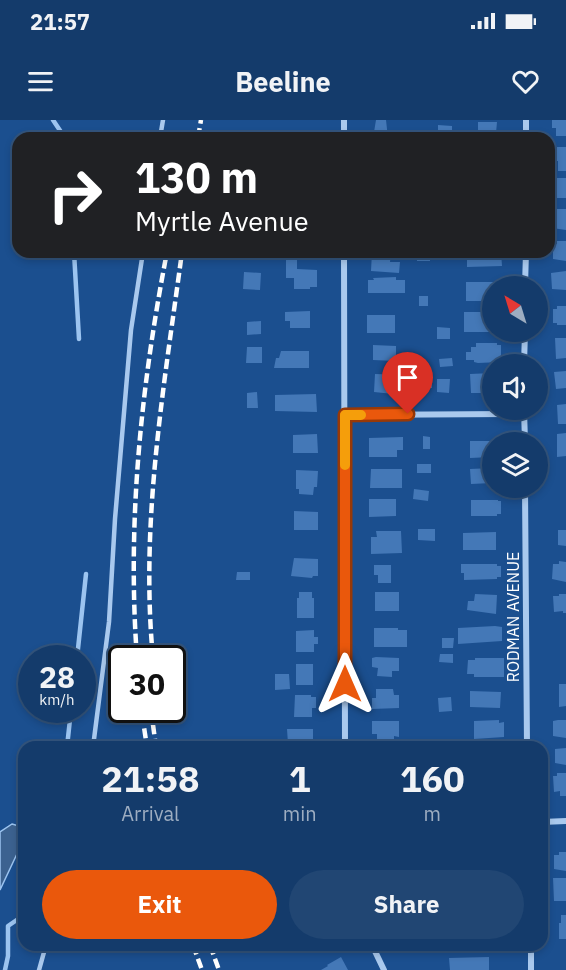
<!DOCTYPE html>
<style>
:root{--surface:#143b6b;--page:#214673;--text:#f1f3f6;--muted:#9dadc1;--line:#33557e;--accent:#ea580c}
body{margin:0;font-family:"IBM Plex Sans",sans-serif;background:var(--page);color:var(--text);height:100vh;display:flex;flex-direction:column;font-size:22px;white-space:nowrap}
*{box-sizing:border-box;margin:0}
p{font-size:20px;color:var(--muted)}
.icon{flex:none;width:33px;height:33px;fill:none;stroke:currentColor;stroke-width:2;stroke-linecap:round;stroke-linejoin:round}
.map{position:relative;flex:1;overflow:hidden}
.drawer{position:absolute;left:18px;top:621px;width:530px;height:210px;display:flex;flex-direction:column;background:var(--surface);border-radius:18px;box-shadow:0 3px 9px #0003,0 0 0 2px var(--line)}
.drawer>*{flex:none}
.guide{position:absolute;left:12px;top:12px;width:543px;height:126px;border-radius:18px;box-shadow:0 3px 9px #0003,0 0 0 2px var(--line);background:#202124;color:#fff;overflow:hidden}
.needle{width:39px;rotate:322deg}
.tools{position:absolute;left:482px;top:156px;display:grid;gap:12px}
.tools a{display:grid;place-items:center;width:66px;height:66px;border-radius:50%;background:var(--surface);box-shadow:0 3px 9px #0003,0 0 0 2px var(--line);font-size:30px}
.speed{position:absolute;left:18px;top:525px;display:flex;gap:12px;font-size:30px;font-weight:700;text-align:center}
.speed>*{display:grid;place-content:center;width:78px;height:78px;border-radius:50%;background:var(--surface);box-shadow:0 3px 9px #0003,0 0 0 2px var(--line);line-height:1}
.speed small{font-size:15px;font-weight:400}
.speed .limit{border:3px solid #111;border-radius:9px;background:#fff;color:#111}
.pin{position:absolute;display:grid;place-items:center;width:51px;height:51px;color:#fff;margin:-62px -26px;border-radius:50% 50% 50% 0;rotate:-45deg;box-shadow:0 0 6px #0007}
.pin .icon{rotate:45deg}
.me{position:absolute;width:66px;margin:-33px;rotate:0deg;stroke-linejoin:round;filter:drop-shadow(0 0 4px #0008)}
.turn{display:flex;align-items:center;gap:21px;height:126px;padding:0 24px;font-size:27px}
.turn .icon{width:78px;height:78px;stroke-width:2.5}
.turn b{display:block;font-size:42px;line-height:51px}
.eta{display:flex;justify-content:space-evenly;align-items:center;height:102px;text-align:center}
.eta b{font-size:36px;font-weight:700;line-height:42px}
.primary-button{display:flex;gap:12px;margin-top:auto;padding:12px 24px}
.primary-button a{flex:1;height:69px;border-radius:36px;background:var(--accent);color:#fff;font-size:24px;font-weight:700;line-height:69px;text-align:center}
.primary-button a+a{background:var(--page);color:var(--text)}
.status{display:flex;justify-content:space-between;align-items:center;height:42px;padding:0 30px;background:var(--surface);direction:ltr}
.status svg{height:16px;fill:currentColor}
header{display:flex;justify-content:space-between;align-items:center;height:78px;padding:0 24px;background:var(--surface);font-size:27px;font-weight:700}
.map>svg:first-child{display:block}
.water{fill:#3c6290;stroke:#9cc4f0;stroke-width:1.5}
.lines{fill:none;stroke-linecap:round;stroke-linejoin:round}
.stream{stroke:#9cc4f0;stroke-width:4.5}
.building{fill:#4478b7}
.service{stroke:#a9c9ee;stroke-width:4.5}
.minor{stroke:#a9c9ee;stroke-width:6}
.rail{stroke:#fff;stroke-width:4.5;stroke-dasharray:10 4.5;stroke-linecap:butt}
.route-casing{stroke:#983908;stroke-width:15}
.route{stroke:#ea580c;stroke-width:10}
.slow{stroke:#f59e0b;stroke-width:10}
.labels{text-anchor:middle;stroke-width:4.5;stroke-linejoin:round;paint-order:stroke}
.street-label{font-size:16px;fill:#fff;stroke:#1b4f8f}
</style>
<div class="status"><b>21:57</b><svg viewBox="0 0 49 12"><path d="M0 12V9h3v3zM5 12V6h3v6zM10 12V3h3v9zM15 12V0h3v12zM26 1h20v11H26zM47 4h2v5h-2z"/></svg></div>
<header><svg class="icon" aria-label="menu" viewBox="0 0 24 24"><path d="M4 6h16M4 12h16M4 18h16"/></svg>Beeline<svg class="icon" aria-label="heart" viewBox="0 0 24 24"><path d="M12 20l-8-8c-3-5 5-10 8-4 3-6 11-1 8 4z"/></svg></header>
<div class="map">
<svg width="566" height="850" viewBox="0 0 566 850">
<rect width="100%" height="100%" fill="#1b4f8f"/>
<path class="water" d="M12,704L19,706L24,719L0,770V712Z"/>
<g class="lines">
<path class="stream" d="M53,0L65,18
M74,132L79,219
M77,538L86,454
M67,627L71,590
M5,850L8,836V806L24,795"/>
</g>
<path class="building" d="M376,0H386L388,18H373Z
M552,0H566V16H556V8H552Z
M478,2H497L496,13H499V18H473V13H478Z
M438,5L452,6V18H438Z
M292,11H311V18H291Z
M557,27H566V51H558V41H552L551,30H557Z
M557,58H566V78H557V75H553V60H557Z
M557,89H566V110L552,108V93H557Z
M557,121H566V141L553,139V124H557Z
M372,132H391L390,142H400L399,153L371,151Z
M417,132H430V141H417Z
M470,132H501L502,146L467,147V139H470Z
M286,138H297V149L317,150V167H310V169H294V158H286Z
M566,151V170L552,169L551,153Z
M244,152L261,153L260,170L243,169Z
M396,157V160H405V173H368V160H374L373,158Z
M466,162H496V166H492V181H466Z
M419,176H428V186H419Z
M557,186H566V205H557V203H553V189H557Z
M310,191V208H290V201H285V192Z
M464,192H492V212H464Z
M367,195H395V213H367Z
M261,201V214L247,215V202Z
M437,207L450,208V219H437Z
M555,218H566V238L556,239Z
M476,223H497V225H501V242L478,243L474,242V240H466V232H471V227H476Z
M373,225L396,226V241L373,240Z
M247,227H262V243H246Z
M281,231H309V248H274L276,238H279Z
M452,238L453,246L440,247L439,239Z
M566,251V268L556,269L554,252Z
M492,253V273H471L470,254Z
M375,254L404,255L403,275L374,272Z
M424,259H432V268H424Z
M437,259H450L449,273L437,272Z
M257,272L258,288H247V273Z
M316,274L317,292L275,291V275Z
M566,284V304H558L557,285Z
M566,313V336L557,337V314Z
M317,314L318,333H293V315Z
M423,316L430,317V329H423Z
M403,317V330H397V337H369V318Z
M470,321H492V337L470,338Z
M417,344H431V353H417Z
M492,348V363L471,364L470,349Z
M371,349H402V368H370Z
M296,350L318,351L317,367H314L313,375L299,374V369H296Z
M414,369L429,371L428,381L413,379Z
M369,379H396V396L369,397Z
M471,380H498V381H501V394H497V396H471Z
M294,391L318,392V410H294Z
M418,409H435V421L418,420Z
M558,410H566V426L558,425Z
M376,411H401L402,433L371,434V417H377Z
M496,412V430H463V413Z
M294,438L318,439V456H313L312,458L291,456Z
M559,441L566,442V462L552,459L553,444H559Z
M461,444H497V446H501V457H497V459L464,460V453H461Z
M374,445H391V463H378V455H374Z
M237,452H250V460H236Z
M299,472H312V478H314V498H297V478H299Z
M375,472H399V491H375Z
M475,474L497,475L496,494L467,490L468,481H474Z
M559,474H566V493H563V491L554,492L553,476H559Z
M495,506L502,507V521L458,524V508Z
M374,508H398V510H407V527H374Z
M314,510V517H318V524H314V532H296V511Z
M442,518H454L453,528H442Z
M440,534H453V543L439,542Z
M376,537L399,538V551H392V557L377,556L378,548L372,547V538Z
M475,538H504V557H474V554H467L468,540H475Z
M296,544H313V565H296Z
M275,554H289L290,569L275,570Z
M559,564H566V586L559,587Z
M376,569H393L394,575H399V588L372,589V578H376Z
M470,571L501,572L500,588L470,587Z
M295,575H311V577H316V588H312V597H294Z
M451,577L452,591L439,592L438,578Z
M499,600V603L504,602V617L474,619V601Z
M558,600H566V618L553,616V601Z
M372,601H399V617L394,616V621H377V614H372Z
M287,609H313V627H297V624H288Z
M566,628V645L555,643V629Z
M557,653H566V676H560V671L554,672L553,656H557Z
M559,732H566V751L554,749V735H559Z
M553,758H566V781H554Z
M561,795H566V819H559V803H561Z
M312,825H334L316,833Z
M341,837L348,850H321L328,846L327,845Z
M489,837V850H450L449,838Z"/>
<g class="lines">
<path class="service" d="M160,18L163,0
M93,627L109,502L115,399L131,210L143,132
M39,850L46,825"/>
<path class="minor" d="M344,0V18
M526,18V0
M344,132L345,627
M525,166L526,132
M524,244L525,212
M524,290L525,322
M345,295L524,294
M525,368L527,627
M542,702L566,701
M372,825L384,850
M531,825V850"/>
<path class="rail" d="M198,18L201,0
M137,538C127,403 141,266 167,132
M153,538C140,402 164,267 182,132
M151,590L156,627
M142,594L147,627
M193,825L202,850
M210,825L219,850"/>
</g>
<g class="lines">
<defs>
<path id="route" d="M345,564V295L408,294"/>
</defs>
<use href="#route" class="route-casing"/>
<use href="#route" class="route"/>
<path class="slow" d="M345,345V295H361"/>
</g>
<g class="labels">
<g class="street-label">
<text transform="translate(513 497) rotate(-90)" y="6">RODMAN AVENUE</text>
</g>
</g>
</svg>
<div class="tools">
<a><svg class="needle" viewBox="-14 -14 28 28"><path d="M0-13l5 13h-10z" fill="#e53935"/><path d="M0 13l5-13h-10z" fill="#9dadc1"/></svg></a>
<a><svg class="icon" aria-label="sound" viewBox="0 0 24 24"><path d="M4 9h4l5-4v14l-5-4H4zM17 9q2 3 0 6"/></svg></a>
<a><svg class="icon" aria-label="layers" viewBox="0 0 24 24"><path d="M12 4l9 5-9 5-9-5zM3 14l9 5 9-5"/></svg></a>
</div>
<div class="speed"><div>28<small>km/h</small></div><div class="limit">30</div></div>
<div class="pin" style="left:408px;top:294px;background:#d93025"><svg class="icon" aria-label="arrive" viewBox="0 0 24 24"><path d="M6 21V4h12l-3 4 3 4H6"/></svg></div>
<svg class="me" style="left:345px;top:564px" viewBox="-20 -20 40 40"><path d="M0-17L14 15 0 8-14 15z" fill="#ea580c" stroke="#fff" stroke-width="4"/></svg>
<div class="guide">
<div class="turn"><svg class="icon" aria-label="right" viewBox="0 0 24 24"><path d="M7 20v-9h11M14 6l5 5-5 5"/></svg><div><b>130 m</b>Myrtle Avenue</div></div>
</div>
<section class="drawer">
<div class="eta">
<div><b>21:58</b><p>Arrival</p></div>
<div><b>1</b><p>min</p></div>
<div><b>160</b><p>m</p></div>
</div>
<div class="primary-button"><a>Exit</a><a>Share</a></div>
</section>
</div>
